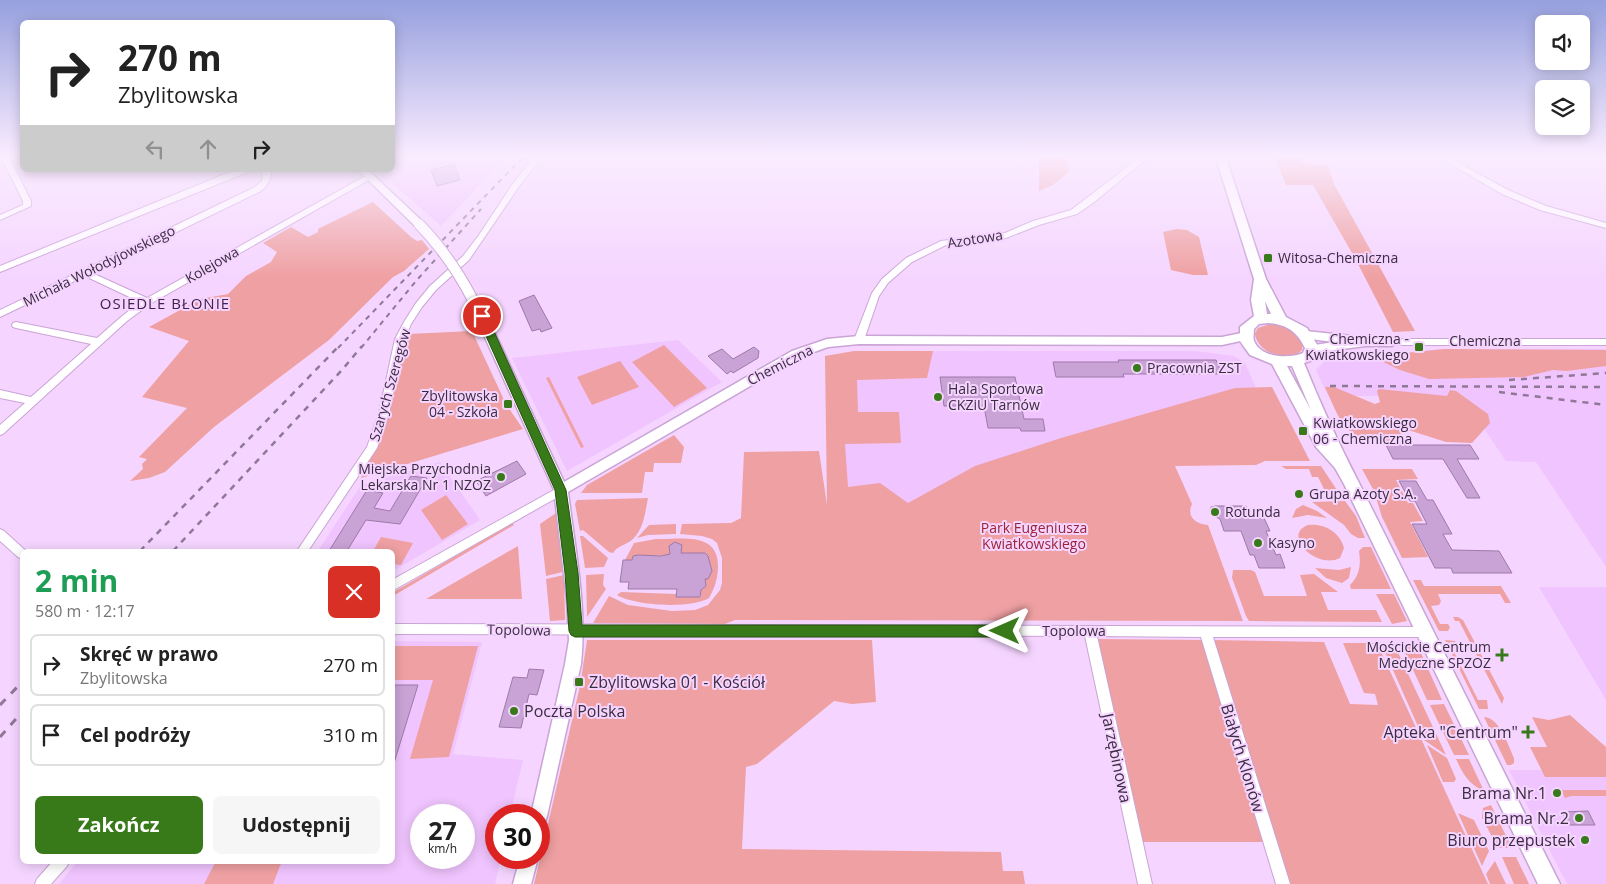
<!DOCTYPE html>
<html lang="pl">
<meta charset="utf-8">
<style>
:root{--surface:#fff;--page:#f6f6f6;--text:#222;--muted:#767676;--line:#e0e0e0;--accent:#387a19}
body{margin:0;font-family:"Open Sans",sans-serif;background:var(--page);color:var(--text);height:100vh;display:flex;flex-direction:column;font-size:19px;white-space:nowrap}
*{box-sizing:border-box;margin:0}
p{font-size:16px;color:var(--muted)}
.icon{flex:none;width:28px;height:28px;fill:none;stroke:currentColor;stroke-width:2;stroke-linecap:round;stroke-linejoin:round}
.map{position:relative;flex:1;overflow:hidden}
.sheet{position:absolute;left:20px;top:549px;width:375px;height:315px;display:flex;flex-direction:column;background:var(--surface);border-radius:8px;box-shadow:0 2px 12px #0003}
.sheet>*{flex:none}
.top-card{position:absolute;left:20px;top:20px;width:375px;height:152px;border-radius:8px;box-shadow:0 2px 12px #0003;background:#fff;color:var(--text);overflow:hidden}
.tools{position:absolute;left:1535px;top:15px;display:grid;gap:10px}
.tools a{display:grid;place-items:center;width:55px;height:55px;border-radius:8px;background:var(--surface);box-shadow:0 2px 12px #0003;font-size:25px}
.speed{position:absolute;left:410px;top:804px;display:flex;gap:10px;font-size:25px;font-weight:700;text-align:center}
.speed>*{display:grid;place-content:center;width:65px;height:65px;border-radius:50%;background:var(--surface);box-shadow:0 2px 12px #0003;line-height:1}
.speed small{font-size:12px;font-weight:400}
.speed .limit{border:8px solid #d22;background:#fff;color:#111}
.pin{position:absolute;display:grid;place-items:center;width:42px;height:42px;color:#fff;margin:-21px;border:2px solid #fff;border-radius:50%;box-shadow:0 1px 5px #0007}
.me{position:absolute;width:55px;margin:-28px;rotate:270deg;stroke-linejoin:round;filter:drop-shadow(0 0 4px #0008)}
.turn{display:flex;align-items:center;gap:18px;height:105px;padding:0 15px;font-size:22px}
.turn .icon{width:65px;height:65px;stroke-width:2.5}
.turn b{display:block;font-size:35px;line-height:42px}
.lanes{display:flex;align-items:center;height:48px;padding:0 15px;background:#0003;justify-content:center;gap:25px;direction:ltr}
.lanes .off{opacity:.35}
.round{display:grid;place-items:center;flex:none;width:52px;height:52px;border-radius:8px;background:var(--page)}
.head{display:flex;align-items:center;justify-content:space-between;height:85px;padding:0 15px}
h1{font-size:30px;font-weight:700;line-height:38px;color:#1e9e55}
.action{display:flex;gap:10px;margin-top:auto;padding:10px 15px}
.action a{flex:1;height:58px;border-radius:8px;background:var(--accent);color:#fff;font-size:20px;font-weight:700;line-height:58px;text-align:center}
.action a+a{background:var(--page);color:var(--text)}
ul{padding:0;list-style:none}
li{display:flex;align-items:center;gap:15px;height:62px;margin:0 10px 8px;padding:0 5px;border:2px solid var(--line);border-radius:8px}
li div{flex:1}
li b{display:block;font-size:19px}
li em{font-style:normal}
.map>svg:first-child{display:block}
.built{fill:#f0c4fe;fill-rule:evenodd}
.green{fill:#efa0a2}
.building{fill:#c9a3d5;stroke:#9d79a9}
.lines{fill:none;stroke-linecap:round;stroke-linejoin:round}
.minor-casing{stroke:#c9a4d5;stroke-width:2}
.tertiary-casing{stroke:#c9a4d5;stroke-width:3}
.secondary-casing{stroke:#c9a4d5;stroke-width:3}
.minor{fill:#fff;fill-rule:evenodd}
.tertiary{fill:#fff;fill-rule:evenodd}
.secondary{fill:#fff;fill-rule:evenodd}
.rail-far2{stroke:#8f7896;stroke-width:2;stroke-dasharray:5 5;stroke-linecap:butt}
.rail-far1{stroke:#8f7896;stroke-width:2.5;stroke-dasharray:6 6;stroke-linecap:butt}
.rail{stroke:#8f7896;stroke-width:3;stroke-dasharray:8 8;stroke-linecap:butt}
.tertiary-bridge-casing{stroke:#c9a4d5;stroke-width:12;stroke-linecap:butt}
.tertiary-bridge{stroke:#fff;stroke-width:10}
.route{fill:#387a19;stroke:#244f10}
.poi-dot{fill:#387a19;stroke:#f5d5ff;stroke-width:2}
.labels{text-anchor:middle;stroke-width:4;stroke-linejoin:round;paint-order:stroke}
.street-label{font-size:14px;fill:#3b2c40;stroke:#f5d5ff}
.poi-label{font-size:14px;fill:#3b2c40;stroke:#f5d5ff;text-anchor:start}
.park-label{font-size:14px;fill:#9a2436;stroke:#f5d5ff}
.neighbourhood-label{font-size:15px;letter-spacing:1px;fill:#42224c;stroke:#f5d5ff}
.near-poi-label{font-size:16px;fill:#3b2c40;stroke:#f5d5ff;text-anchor:end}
.near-street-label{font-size:16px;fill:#3b2c40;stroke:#f5d5ff}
</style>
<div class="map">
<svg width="1606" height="884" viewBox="0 0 1606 884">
<rect width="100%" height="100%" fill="#f5d5ff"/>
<path class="built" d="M424,155H508L441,226L391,182L400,179L402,175L393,166V163Z
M678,340L722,382L567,471L512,358Z
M1444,349H1606V567L1536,462L1506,461L1470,408L1421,396H1328L1316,370L1326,360Z
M854,351H1196L1234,356L1245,363L1256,388H1235L880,519H827Z
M440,462L480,520L393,571L392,551H318L361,485Z
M1539,587H1606V700Z
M393,641L482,642L453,754L523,760L510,815H496V858H501L495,884H59L78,861H392ZM421,815H464V858H421Z
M1509,770H1606V884H1567Z"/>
<path class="green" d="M1039,155H1067L1069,172L1053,185L1039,191Z
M1274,155H1297L1304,164L1328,166L1334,184L1415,331L1393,332L1356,260L1313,185H1286Z
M373,202L411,237L417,241L422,240L429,249L404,271L393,277L329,340L214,427L165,472L149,478L130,481L143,469L142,464L147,459L139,457L187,408L142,397L189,341L149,327L200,299L228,294L246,276L271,262L277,252L263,243L291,227L308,237L318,232V229Z
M1177,229L1187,230L1199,237L1208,275H1193L1171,270L1163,232Z
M1270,324C1285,325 1293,330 1303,341L1302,350C1289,364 1256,353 1255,333L1258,328Z
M472,331L506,404L523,429L361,478L385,428L408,334Z
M664,345L707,388L674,407L632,362Z
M1444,349L1606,350V366L1567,371L1553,370L1524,377L1429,379L1400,370L1379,360L1376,356Z
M854,351H933L927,378L857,380L858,412H899L901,443L845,444L848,487L880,483L908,503L975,466L1061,438L1235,388L1272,387L1310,461H1265L1256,465L1175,466L1192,504C1186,517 1196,524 1208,525L1243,621L735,620L725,624L593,623L609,596L628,605L672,611L695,610L708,605L720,590L722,583V558L717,543L712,539L702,536L680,534L682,524L731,523L741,518L744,452L819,451L827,505L825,356Z
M620,361L639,387L592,405L577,377Z
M549,377L584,447L581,448L546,378Z
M1334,387L1375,404L1380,402L1377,391L1379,389L1447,396L1450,390L1456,391L1488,414L1490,423L1472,443L1446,442L1405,429L1401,431L1400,438C1394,443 1389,442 1382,442C1346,443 1338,416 1325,387Z
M674,435L684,447L681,463H654L653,472H645L642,493H581L587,485Z
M1281,466H1321L1343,499H1327L1328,497L1318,477H1312L1309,469H1286Z
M1362,469H1412L1418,479L1396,480L1408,503H1413L1423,521L1410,522L1428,557L1402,558L1382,517L1374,491Z
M446,495L468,524L442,540L421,510Z
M648,498C645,513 644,528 633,539C627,545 618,545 613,553L609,552L583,530L580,531L575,504L577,500Z
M1345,501L1356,516L1365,538H1358L1351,534L1344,525L1312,502Z
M1303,505L1317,511L1327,518L1308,515L1292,518L1296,509Z
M556,513L563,572L546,576L540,524Z
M512,523L514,525L393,596L392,593Z
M676,524V534L648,535L637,538L649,525Z
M1308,525C1324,523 1340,532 1344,548L1340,558C1317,570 1281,535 1308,525Z
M580,536H583L608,558L604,567L585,568Z
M381,537L413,543L401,565L393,564L392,551H373Z
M656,539C680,540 717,531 718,565C718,578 715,587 709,598C691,609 635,606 617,595L621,592L676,594V597H701V590L706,586L704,579L712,572L706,553H684L683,556H679L681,545L675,542L670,546V556L638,555L633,556L632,560H625L634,543Z
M518,546L522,599H426Z
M1363,547H1371L1391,589H1351L1350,585C1360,575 1361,564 1359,551Z
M1351,567L1349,578L1342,583L1326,578L1315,568L1339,570Z
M1233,570H1251L1255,572L1264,596H1307L1300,575L1314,574L1338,592H1321L1328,610H1376L1382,622L1249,621L1246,616L1232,578Z
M604,574L603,585L606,589L587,617L586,575Z
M564,575L565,620L550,621L546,579Z
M1413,580H1421L1424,586H1501L1511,603H1505L1500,594H1438L1441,601L1439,605L1431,606L1440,624H1448L1450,627L1448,631H1439Z
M1376,594H1394L1407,621L1392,624Z
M1453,617H1458L1463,620L1504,698L1502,704L1459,621H1455Z
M1094,639L1204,640L1266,842H1140Z
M587,640H872L876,702L852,704L834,701L757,764L746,767L742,849L1001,852L1003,871H1023L1025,884H534L580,686Z
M1210,640L1324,642L1350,704L1378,705L1375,694L1364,693L1343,643H1377L1488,884H1286Z
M1445,640L1455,641L1460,646H1451L1478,700H1487L1488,709H1479Z
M1381,643L1395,646L1446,755L1424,740Z
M1411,645L1421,653L1442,700H1427L1402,646Z
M392,646H478L449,757L410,759L433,680H393Z
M1444,704L1469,755H1454L1430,705Z
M1570,715L1606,747V777H1545L1530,747H1547L1532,717L1549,720Z
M1484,717C1500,718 1508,745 1514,758V763L1511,765H1507Z
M1427,745L1447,758L1456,779L1454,782H1443Z
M1456,759H1469L1484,791C1468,784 1463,774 1456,759Z
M1561,790H1606V796H1571L1565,798Z
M1491,805L1512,848H1498L1482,818L1483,808Z
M1458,813L1474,820L1489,851L1482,866Z
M1502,857H1516L1529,884H1514Z
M216,861H282L273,884H204Z
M1495,861L1506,884H1490L1486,874Z"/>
<path class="building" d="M454,164L460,180L437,186L431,170Z
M534,295L552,328L541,332L540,329L532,331L519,301Z
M754,347L759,351L758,358L733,373L731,371L727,374L708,356L722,349L733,359Z
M1118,360H1216L1222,374H1123L1124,377H1056L1053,362H1119Z
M940,377H1015L1024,419H1043L1045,431H1021L1020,428H988L984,406H944Z
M1386,445H1470L1479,459H1457L1480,498H1467L1443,459H1393Z
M517,461L526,474L486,496L476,481Z
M411,476L427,478L400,524L366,520L347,551H329L367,490L383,493L374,508L390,511Z
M1399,481H1416L1427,500H1433L1452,534H1443L1452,550L1499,551L1512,573H1453L1451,568H1435L1412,524H1427L1415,501H1410Z
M1246,506L1251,518H1264L1270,531H1266L1276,555L1280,554L1285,568H1259L1254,555H1250L1241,531H1224L1220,519L1212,515L1210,511L1211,507L1215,506Z
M675,542L682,545L681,553H705L708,556L712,571L708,579H705L706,586L701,590L700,597H676L677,589H628L629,582H620L623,560H632L633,556L638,555L661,556L670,554L669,546Z
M529,669L544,670L537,695L529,694L521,728L499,727L513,677L527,678Z
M395,685H418L394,763H392V692Z
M1588,811L1595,825H1569L1562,812Z"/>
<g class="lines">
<defs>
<path id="minor" d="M2,155H5L9,157L31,201V206L0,220V215L23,205V201L1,157Z
M536,155H544L520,185L469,260L436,290L422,307L411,324L405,339L389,413L377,448L308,551H297L367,447L379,413L395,339L404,322L416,303L430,286L463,256L479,235L514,182Z
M1143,155H1151L1093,203L1077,214L1039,225L1006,238L946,245L912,262L888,283L879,296L864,340L859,343L856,342L854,340L872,293L882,279L906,258L941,241L1005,233L1033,221L1071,210Z
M1435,155H1444L1508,190L1546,206L1606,223V228L1540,210L1502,194Z
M241,170H253L0,272V266L225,174Z
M263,170H271C271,180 268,185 261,191L92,273L147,298L367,175H370L374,177L150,304L127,321L3,434L0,435V425L25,403L0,398V390L31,397L91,344L16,328L13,327L12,325L13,323L16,322L97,338L121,317L140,302L85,276L0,317V310L255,187L262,181Z
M1392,339H1606V345H1392L1387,342Z
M561,486L565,487L566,490L565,493L392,591V580Z
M0,529L4,531L26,551H22V559L18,557L0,541Z
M392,624L1425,627L1429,628L1431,632L1429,636L1425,637H1213L1290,884H1276L1201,637L1097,636L1152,884H1138L1085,636L392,634Z
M53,861H69L67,866L51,884H35L37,879Z"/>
<path id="tertiary" d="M358,170H368L423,222V226H415Z
M488,327L494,331L564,482L792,351L827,339L859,336L1222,337L1246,332L1252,336L1250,339L1222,345L859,344L828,347L800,357L568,492C575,549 587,607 581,664L547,816L545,822L539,824V815H531L565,664L569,640L567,600L554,490L482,331Z
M1306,331L1352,336C1363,340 1390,334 1398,342L1392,346H1365L1312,353L1308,352L1306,349L1308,346L1334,342L1302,338L1300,335Z
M520,858H538L531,884H513Z"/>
<path id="secondary" d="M1215,155H1225L1266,279L1286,317L1307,328L1319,348L1313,360L1304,363C1320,403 1339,444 1358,481L1560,884H1538L1344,484L1335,468L1316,447L1272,364L1250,355L1242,344L1240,341V327L1254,316L1251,300L1254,279ZM1265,301L1271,314H1267ZM1268,323C1286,324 1297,331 1305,348L1303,353C1289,359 1261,358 1254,341C1253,338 1254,332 1254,329L1259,324ZM1287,366H1292L1311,410Z"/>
</defs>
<use href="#minor" class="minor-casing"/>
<use href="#tertiary" class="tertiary-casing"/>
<use href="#secondary" class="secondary-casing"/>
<use href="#minor" class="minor"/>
<use href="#tertiary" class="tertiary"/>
<use href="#secondary" class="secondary"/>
<path class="rail-far2" d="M338,348L525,155
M361,348L416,281L481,209"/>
<path class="rail-far1" d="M1509,380L1606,373
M1330,386L1606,387
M1499,392L1606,405
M140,551L339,346
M173,551L342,370L362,346"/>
<path class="rail" d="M0,705L22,682
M0,737L22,712"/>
<defs>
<path id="tertiary-bridge" d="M419,224C450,256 470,291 488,331"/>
</defs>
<use href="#tertiary-bridge" class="tertiary-bridge-casing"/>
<use href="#tertiary-bridge" class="tertiary-bridge"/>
</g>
<linearGradient id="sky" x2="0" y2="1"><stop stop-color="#96a0de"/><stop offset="0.56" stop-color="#faecff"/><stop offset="1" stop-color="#faecff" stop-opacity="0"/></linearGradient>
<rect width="1606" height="278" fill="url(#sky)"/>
<path class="route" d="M482,313L487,316L566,490L578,573L582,625H1005L1009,627L1011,631L1009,636L1005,637H575L571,635L569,631L565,573L555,490L477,316Z"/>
<g class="poi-dot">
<rect x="1263" y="253" width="10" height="10" rx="2.5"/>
<rect x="1414" y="342" width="10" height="10" rx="2.5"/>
<circle cx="1137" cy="368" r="5"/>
<circle cx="938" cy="397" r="5"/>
<rect x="503" y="399" width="10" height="10" rx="2.5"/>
<rect x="1298" y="426" width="10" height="10" rx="2.5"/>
<circle cx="501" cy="477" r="5"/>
<circle cx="1299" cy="494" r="5"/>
<circle cx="1215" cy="512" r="5"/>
<circle cx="1258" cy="543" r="5"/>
<path d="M1499.5 647.5h5v5h5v5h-5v5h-5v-5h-5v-5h5z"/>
<rect x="574" y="677" width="10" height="10" rx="2.5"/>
<circle cx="514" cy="711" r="5"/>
<path d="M1525.5 724.5h5v5h5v5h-5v5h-5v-5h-5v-5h5z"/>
<circle cx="1557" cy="793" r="5"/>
<circle cx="1579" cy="818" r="5"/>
<circle cx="1585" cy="840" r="5"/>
</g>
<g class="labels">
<g class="street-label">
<text transform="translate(975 239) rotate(-9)" y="5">Azotowa</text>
<text transform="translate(212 265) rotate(-30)" y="5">Kolejowa</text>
<text transform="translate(99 266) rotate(-26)" y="5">Michała Wołodyjowskiego</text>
<text x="1485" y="346">Chemiczna</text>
<text transform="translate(780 365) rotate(-27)" y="5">Chemiczna</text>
<text transform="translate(390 385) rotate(-74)" y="5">Szarych Szeregów</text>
<text transform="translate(519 630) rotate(1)" y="5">Topolowa</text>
<text x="1074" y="636">Topolowa</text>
</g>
<g class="poi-label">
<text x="1278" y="263">Witosa-Chemiczna</text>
<text x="1409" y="344" text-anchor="end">Chemiczna -<tspan x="1409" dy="16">Kwiatkowskiego</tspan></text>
<text x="1147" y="373">Pracownia ZST</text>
<text x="948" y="394">Hala Sportowa<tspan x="948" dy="16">CKZiU Tarnów</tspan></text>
<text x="498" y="401" text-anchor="end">Zbylitowska<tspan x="498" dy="16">04 - Szkoła</tspan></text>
<text x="1313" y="428">Kwiatkowskiego<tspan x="1313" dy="16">06 - Chemiczna</tspan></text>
<text x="491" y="474" text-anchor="end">Miejska Przychodnia<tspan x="491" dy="16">Lekarska Nr 1 NZOZ</tspan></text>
<text x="1309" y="499">Grupa Azoty S.A.</text>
<text x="1225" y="517">Rotunda</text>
<text x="1268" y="548">Kasyno</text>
<text x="1491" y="652" text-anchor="end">Mościckie Centrum<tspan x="1491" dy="16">Medyczne SPZOZ</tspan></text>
</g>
<g class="park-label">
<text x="1034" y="533">Park Eugeniusza<tspan x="1034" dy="16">Kwiatkowskiego</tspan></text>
</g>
<g class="neighbourhood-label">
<text x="165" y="309">OSIEDLE BŁONIE</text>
</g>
<g class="near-poi-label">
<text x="589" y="688" text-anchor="start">Zbylitowska 01 - Kościół</text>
<text x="524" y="717" text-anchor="start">Poczta Polska</text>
<text x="1518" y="738">Apteka "Centrum"</text>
<text x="1547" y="799">Brama Nr.1</text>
<text x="1569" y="824">Brama Nr.2</text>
<text x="1575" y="846">Biuro przepustek</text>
</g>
<g class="near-street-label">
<text transform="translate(1117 758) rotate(78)" y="6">Jarzębinowa</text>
<text transform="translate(1243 758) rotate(73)" y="6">Białych Klonów</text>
</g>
</g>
</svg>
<div class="tools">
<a><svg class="icon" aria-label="sound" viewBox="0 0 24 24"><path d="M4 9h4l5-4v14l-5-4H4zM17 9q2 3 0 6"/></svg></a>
<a><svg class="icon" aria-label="layers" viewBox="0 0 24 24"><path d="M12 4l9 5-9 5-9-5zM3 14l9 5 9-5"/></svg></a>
</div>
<div class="speed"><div>27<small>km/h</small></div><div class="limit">30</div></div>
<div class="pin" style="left:482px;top:316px;background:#d93025"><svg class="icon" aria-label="arrive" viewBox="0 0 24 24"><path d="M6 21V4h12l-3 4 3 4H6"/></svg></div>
<svg class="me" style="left:1005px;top:631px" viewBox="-20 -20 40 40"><path d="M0-17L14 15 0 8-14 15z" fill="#387a19" stroke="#fff" stroke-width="4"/></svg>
<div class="top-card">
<div class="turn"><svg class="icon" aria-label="right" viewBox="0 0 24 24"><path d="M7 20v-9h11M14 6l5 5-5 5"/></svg><div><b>270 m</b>Zbylitowska</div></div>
<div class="lanes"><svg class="icon off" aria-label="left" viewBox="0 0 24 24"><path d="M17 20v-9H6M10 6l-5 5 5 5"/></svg><svg class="icon off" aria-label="ahead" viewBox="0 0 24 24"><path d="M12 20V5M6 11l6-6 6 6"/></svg><svg class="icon" aria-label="right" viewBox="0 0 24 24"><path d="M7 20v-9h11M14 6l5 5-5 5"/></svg></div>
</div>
<section class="sheet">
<div class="head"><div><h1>2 min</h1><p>580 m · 12:17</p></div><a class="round" style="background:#d93025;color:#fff"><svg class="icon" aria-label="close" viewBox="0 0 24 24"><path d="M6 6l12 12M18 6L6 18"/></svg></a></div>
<ul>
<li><svg class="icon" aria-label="right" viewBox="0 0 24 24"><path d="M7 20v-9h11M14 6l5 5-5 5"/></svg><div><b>Skręć w prawo</b><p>Zbylitowska</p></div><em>270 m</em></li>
<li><svg class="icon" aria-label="arrive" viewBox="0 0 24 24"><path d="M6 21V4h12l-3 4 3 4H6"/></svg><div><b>Cel podróży</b></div><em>310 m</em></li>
</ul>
<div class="action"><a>Zakończ</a><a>Udostępnij</a></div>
</section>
</div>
